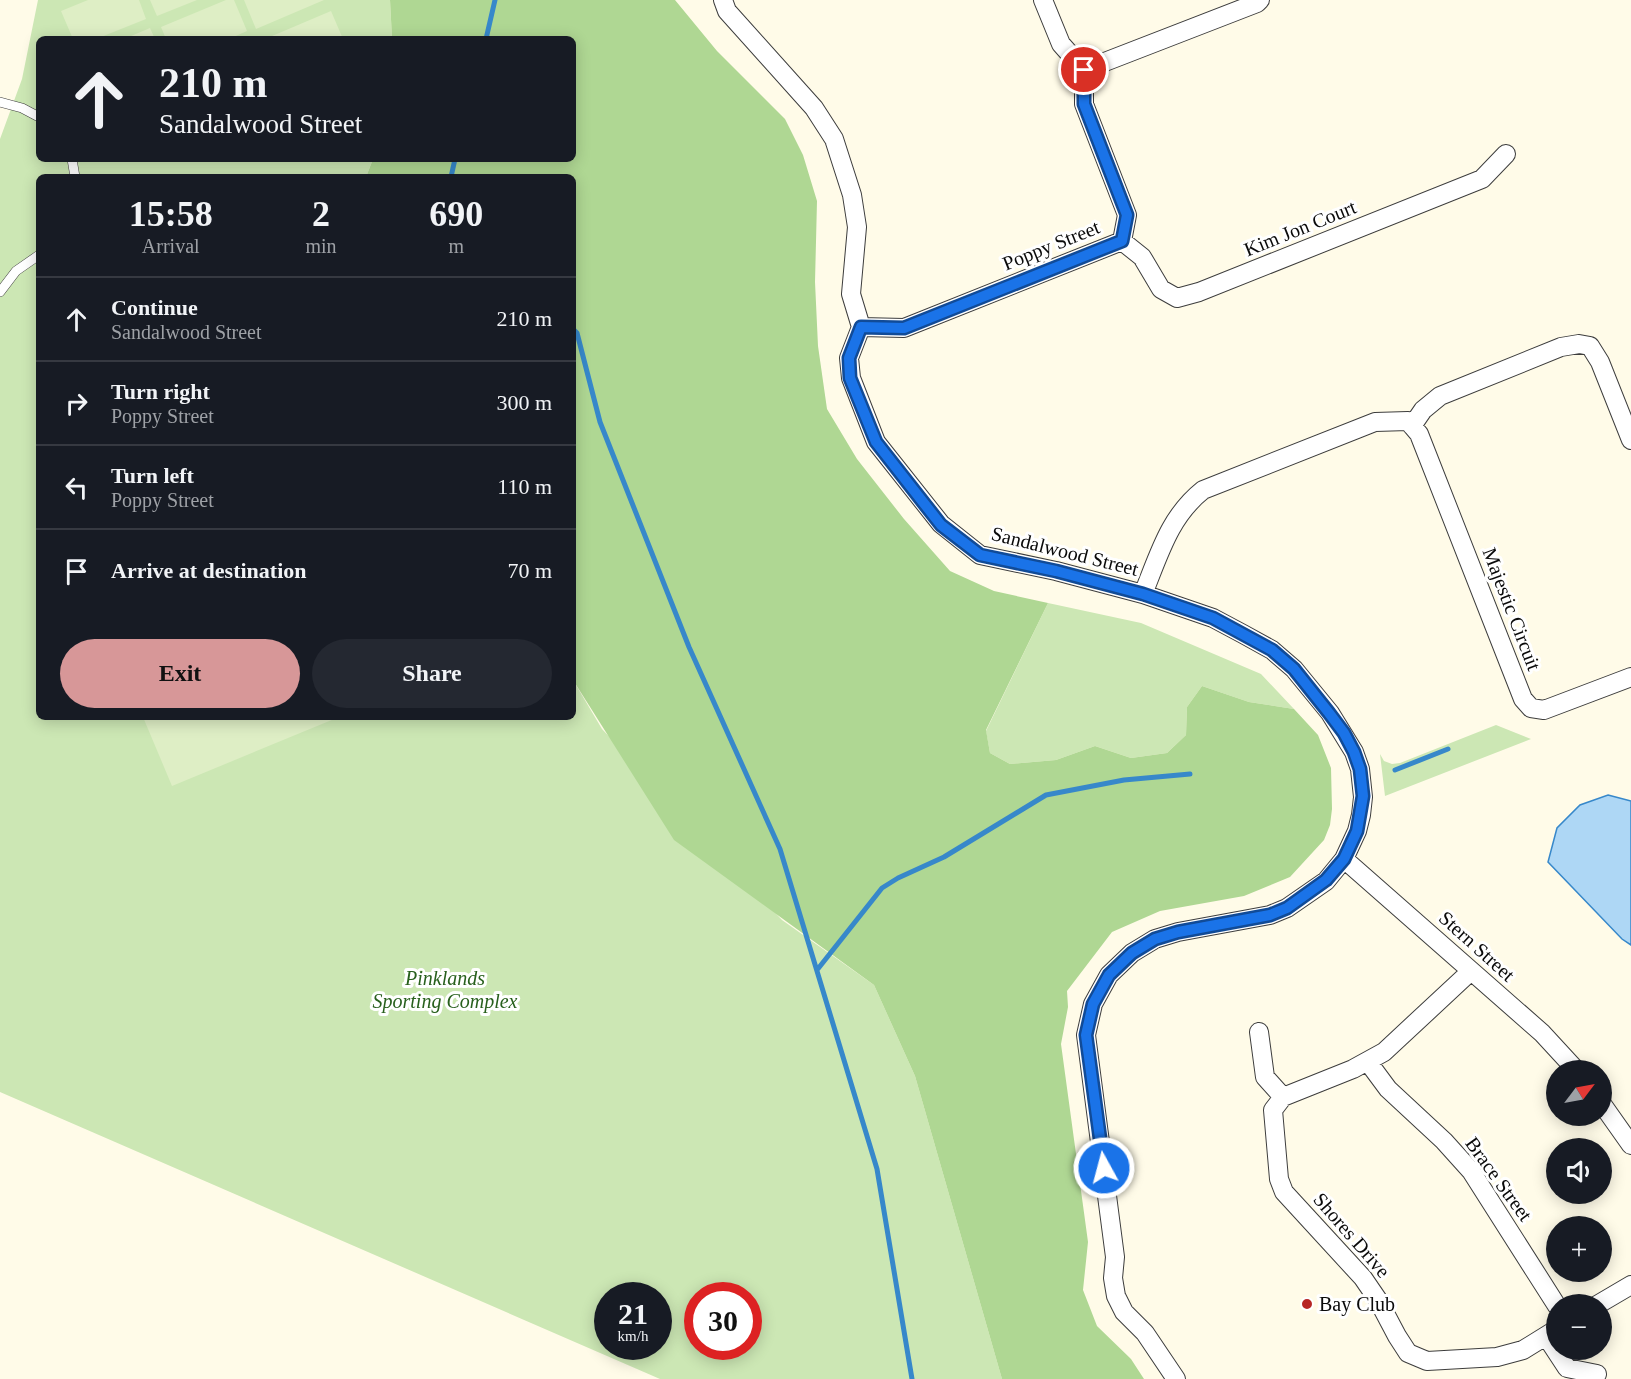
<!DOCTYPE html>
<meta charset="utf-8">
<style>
:root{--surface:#171b24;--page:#242831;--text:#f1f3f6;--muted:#9ea1a6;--line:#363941;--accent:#d79798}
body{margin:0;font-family:Georgia,serif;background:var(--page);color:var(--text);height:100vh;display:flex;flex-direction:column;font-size:22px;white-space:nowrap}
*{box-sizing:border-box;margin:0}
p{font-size:20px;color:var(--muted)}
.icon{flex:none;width:33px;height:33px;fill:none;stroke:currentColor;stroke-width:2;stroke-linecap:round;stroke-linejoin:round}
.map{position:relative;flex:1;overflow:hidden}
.side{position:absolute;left:36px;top:174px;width:540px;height:546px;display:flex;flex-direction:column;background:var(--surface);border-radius:9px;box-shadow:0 3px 15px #0003}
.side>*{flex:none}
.guide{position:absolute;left:36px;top:36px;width:540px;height:126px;border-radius:9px;box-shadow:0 3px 15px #0003;background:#171b24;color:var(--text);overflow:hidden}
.needle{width:39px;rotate:58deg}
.buttons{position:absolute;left:1546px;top:1060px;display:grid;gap:12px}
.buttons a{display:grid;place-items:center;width:66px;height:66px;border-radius:50%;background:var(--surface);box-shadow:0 3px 15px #0003;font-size:30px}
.speed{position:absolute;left:594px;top:1282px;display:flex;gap:12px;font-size:30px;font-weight:700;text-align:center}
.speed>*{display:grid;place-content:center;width:78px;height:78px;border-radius:50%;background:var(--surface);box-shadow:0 3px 15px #0003;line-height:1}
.speed small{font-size:15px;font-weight:400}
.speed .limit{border:9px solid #d22;background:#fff;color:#111}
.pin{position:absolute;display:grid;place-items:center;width:51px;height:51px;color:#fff;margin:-26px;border:3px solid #fff;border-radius:50%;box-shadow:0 2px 6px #0007}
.me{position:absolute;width:66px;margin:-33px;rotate:353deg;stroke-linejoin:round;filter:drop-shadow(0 0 4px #0008)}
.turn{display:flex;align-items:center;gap:21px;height:126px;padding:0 24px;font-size:27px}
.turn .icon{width:78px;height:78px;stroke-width:2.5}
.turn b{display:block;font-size:42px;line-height:51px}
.eta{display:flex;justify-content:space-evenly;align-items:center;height:102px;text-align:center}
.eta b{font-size:36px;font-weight:600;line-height:42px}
.button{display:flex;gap:12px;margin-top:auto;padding:12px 24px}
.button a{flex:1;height:69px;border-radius:36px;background:var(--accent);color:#111;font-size:24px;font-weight:600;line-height:69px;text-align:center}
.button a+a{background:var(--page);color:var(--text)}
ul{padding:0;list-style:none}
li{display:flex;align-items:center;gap:18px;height:84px;padding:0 24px;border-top:2px solid var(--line)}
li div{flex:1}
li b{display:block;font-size:22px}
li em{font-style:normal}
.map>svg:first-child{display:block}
.green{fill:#cce7b4;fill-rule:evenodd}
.forest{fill:#afd793}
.pitch{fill:#deeec5}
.water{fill:#aed7f5;stroke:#3788ca;stroke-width:1.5}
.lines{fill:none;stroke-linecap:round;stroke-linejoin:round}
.stream{stroke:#3788ca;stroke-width:5}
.lane-casing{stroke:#3d3d3d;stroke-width:10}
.street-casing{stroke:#3d3d3d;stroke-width:20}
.lane{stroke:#fff;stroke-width:9}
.street{stroke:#fff;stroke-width:18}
.route-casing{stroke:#114b97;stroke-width:15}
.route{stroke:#1a73e8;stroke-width:10}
.poi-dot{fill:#b72626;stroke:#fff;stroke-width:2}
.labels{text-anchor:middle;stroke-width:6;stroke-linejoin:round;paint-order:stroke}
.street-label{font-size:20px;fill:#0a0a0a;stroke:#fff}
.park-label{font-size:20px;font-style:italic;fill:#28601d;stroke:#fff}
.poi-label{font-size:20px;fill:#0a0a0a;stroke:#fff;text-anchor:start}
</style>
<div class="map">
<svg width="1631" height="1379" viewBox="0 0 1631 1379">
<rect width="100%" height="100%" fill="#fffbe8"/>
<path class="green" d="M38,0H390L392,39H39V159H373L366,177H39V717H573V680L602,729L782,920L874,985L915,1076L1002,1379H660L0,1092V139L22,79ZM608,1296H658V1347H608ZM698,1296H748V1347H698Z
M1048,603L1141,623L1261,674L1294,709L1249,702L1202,686L1187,707L1186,735L1167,753L1131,758L1095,746L1056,760L1010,764L990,753L986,731Z
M1496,725L1531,739L1385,796L1380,754L1384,761L1392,764L1400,763Z"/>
<path class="forest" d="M390,0H675L717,51L785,119L803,155L817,201L815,282L818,346L827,409L857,459L904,519L950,571L994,591L1048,603L986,730L990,753L1010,764L1056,760L1095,746L1131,758L1167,753L1186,735L1187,707L1202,686L1249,702L1294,709L1318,735L1331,768L1332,809L1330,825L1324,840L1290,877L1244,896L1160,911L1112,932L1067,991L1068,1007L1061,1044L1088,1242L1083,1290L1097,1326L1131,1359L1144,1379H1002L915,1076L874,985L674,840L573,680V177H366L373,159H573V39H392Z"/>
<path class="pitch" d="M88,0H139L146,19L96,39H73L61,11Z
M150,0H197L157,16Z
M226,0H234L247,31L229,39H166L161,27Z
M244,0H324L256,29Z
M331,11L343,39H265Z
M150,28L155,39H124Z
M143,717H339L172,786Z"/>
<path class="water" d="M1608,795L1631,801V945L1622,939L1548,862L1557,828L1580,805Z"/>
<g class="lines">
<path class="stream" d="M486,39L495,0
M451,177L455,159
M573,329L577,333L600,422L689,647L780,849L877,1169L912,1379
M1395,770L1448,749
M817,970L882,888L898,878L944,857L1046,795L1124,780L1190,774"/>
<defs>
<path id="lane" d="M0,102L22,108L39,117
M72,159L75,177
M0,292L16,271L39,255"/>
<path id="street" d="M723,0L727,11L814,108L834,139L852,195L857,227L851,294L861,327L849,358L851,378L876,442L941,524L980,555L1056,571L1143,594L1213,618L1243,634L1272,650L1294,669L1330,713L1354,752L1360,769L1363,797L1361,815L1357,831L1344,859L1326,881L1287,908L1270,915L1178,932L1155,939L1132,953L1109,975L1093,1004L1086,1035L1115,1257L1113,1278L1116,1296L1124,1312L1145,1333L1176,1379
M1043,0L1061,44L1084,70
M1084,70L1257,3L1260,0
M1122,241L1142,257L1161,289L1177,298L1199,292L1482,179L1506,154
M861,327L904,328L1122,241L1127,215L1084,104V70
M1412,426L1423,410L1440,396L1561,347L1579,344L1590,346L1600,362L1631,440
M1143,594C1159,555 1169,517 1203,490L1375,422L1408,421L1419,434L1523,699L1531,708L1544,710L1631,677
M1344,859L1542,1033L1577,1071
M1471,971L1384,1052L1353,1069L1283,1097L1273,1110L1279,1179L1284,1192L1363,1278L1378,1300L1397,1336L1408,1353L1427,1361L1497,1357L1523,1350L1557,1329
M1259,1032L1265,1077L1283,1097
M1368,1062L1388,1089L1444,1141L1471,1171L1557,1306
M1602,1104L1631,1145
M1597,1305L1631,1285
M1546,1336L1567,1368L1597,1374"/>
</defs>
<use href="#lane" class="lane-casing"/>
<use href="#street" class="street-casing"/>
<use href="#lane" class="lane"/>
<use href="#street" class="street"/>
</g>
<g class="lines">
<defs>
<path id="route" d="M1084,70V104L1127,215L1122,241L904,328L861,327L849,358L850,378L876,442L941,525L980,555L1056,571L1143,594L1213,618L1272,650L1294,669L1329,713L1344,733L1354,752L1360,769L1363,796L1357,831L1344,859L1326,880L1287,908L1270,915L1178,932L1155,939L1132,953L1109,975L1093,1004L1086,1035L1104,1168"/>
</defs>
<use href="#route" class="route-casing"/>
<use href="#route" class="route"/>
</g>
<circle class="poi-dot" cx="1307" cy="1304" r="6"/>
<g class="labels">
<g class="street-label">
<text transform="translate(1300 228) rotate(-22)" y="7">Kim Jon Court</text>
<text transform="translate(1051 245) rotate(-22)" y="7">Poppy Street</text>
<text transform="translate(1065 551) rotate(14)" y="7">Sandalwood Street</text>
<text transform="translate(1512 609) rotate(69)" y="7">Majestic Circuit</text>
<text transform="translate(1477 946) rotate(42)" y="7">Stern Street</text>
<text transform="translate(1499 1179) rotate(54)" y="7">Brace Street</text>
<text transform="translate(1352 1235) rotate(49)" y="7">Shores Drive</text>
</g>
<g class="park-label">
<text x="445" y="985">Pinklands<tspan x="445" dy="23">Sporting Complex</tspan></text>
</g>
<g class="poi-label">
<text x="1319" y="1311">Bay Club</text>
</g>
</g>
</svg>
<div class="buttons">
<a><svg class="needle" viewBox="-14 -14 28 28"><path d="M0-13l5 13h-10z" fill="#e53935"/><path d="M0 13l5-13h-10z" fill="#9ea1a6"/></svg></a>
<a><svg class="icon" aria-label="sound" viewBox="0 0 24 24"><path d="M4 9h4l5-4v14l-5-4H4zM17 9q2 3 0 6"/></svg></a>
<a>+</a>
<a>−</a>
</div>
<div class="speed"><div>21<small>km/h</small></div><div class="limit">30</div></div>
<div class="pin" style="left:1084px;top:70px;background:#d93025"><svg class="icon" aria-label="arrive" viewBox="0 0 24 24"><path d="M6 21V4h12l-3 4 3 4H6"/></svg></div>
<svg class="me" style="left:1104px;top:1168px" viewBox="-20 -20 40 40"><circle r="17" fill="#1a73e8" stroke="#fff" stroke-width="3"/><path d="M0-11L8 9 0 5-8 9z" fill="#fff"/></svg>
<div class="guide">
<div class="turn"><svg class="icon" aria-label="ahead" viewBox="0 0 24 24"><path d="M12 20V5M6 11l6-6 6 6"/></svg><div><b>210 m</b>Sandalwood Street</div></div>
</div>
<section class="side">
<div class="eta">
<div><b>15:58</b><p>Arrival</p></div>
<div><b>2</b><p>min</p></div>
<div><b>690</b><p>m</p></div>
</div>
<ul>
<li><svg class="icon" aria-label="ahead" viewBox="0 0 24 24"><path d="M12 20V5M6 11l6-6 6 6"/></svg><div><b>Continue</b><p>Sandalwood Street</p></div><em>210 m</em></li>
<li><svg class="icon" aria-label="right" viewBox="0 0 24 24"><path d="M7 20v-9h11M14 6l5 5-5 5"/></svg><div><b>Turn right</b><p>Poppy Street</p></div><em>300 m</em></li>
<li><svg class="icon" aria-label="left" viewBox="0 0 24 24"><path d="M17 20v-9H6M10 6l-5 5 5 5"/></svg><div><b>Turn left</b><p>Poppy Street</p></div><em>110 m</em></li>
<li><svg class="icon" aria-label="arrive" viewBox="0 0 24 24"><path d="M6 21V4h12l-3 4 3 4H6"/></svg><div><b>Arrive at destination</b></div><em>70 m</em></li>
</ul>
<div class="button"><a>Exit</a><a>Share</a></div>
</section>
</div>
